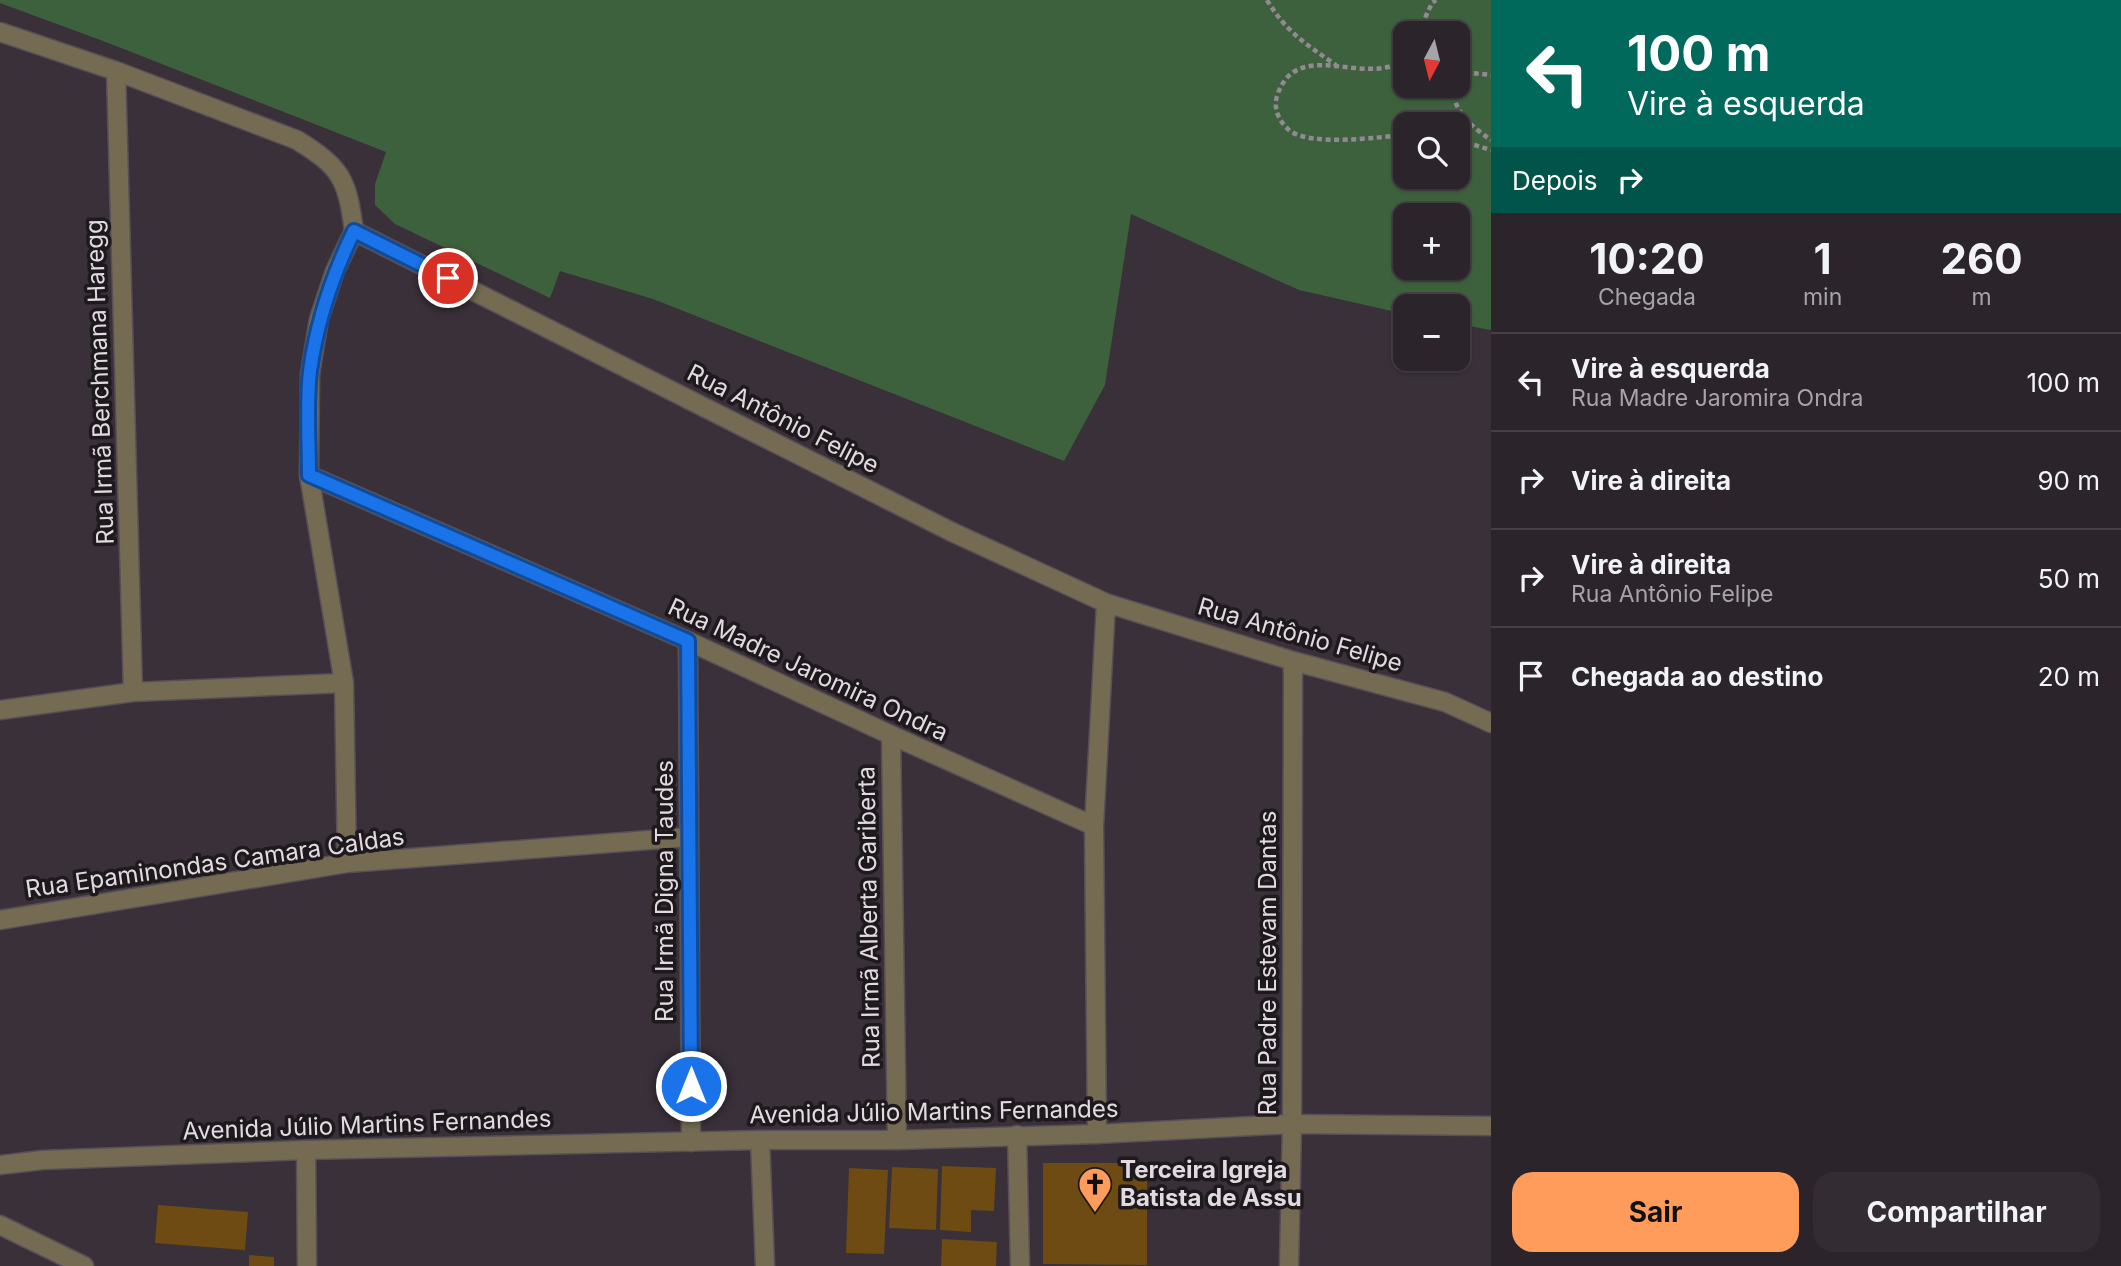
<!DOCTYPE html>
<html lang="pt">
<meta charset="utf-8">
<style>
:root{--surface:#2b242b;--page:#332c33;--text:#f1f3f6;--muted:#a6a4a9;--line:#474147;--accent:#ff9b5b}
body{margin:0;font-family:Inter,sans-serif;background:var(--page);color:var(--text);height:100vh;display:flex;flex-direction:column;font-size:26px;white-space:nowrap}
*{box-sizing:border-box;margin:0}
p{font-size:23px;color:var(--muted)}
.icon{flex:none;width:38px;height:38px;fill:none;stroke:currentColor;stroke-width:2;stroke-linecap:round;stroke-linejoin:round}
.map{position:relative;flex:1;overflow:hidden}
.drawer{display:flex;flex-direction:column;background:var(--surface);width:630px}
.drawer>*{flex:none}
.banner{background:#00695c;color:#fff;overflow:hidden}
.needle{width:46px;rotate:187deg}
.fabs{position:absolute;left:1393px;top:21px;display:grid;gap:14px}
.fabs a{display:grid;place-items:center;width:77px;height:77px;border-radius:14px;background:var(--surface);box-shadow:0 2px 5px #0004,0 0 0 2px var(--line);font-size:35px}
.pin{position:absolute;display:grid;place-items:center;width:60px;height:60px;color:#fff;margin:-30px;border:4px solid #fff;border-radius:50%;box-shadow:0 2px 7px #0007}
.me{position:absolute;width:77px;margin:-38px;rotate:0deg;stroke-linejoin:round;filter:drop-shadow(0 0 5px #0008)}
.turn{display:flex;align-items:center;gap:24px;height:147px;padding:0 21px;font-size:32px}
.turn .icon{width:91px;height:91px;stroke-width:2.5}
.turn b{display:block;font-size:49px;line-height:60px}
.then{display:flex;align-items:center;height:66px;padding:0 21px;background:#0003;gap:14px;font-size:26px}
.eta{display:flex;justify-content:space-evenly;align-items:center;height:119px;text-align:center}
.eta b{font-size:42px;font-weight:700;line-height:49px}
.cta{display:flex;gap:14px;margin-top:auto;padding:14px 21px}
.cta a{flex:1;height:80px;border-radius:21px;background:var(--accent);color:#111;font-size:28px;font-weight:700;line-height:80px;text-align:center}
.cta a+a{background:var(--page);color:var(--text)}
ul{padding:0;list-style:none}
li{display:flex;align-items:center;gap:21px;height:98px;padding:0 21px;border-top:2px solid var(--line)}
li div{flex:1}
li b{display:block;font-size:26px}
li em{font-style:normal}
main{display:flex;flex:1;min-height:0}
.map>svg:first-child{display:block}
.green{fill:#3e613d;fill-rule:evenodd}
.building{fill:#6d4b12}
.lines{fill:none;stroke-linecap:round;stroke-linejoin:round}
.minor-casing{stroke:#574f57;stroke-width:21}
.tertiary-casing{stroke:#574f57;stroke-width:21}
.path{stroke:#928a91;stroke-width:4.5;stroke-dasharray:5 3.5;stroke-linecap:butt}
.minor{stroke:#746b52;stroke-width:18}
.tertiary{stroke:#746b52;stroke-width:18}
.route-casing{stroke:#114b97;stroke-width:18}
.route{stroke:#1a73e8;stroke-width:12}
.labels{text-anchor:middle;stroke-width:7;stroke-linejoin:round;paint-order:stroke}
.street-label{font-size:24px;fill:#e1dae0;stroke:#1e191d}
.poi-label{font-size:24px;font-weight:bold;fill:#e1dae0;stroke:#1e191d;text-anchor:start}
</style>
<main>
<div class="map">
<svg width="1491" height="1266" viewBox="0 0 1491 1266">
<rect width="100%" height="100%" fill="#393039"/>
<path class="green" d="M0,0H1491V330L1458,324V306H1405V314L1299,290L1131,214L1105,385L1064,461L653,299L560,271L550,298L395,224L375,205V184L386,152L111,44L0,3ZM1405,33H1458V86H1405ZM1458,124V177H1405V124ZM1405,215H1458V268H1405Z"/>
<path class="building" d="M1043,1163H1147V1265L1043,1264Z
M942,1166L996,1168L994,1211L971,1210V1232L940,1230Z
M892,1167L938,1169L936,1230L889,1228Z
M849,1168L888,1170L884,1254L846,1253Z
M158,1205L248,1212L245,1250L155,1243Z
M942,1239L997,1242L996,1266H941Z
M249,1255L274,1257V1266H249Z"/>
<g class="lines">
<defs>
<path id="minor" d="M0,32L116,71L297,140C342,168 347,179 354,231L952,532L1106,603L1293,661L1445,702L1491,723
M116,71L133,692
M309,475L688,641L891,735L1094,826
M688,641L691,1142
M0,710L133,692L344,683
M891,735L897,1140
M347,863L344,683L309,475L310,374L319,319L335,271L354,231
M0,920L347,863L689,837
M1097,1134L1094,826L1106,603
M1017,1135L1020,1266
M760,1140L765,1266
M306,1150L307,1266
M1289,1266L1292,1124L1293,661"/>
<path id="tertiary" d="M0,1165L42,1160L306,1150L760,1140H897L1097,1134L1292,1124L1491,1126
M0,1225L84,1266"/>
</defs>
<use href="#minor" class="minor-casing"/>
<use href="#tertiary" class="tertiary-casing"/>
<path class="path" d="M1267,0C1286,32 1307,45 1336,65
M1418,33L1432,3L1436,0
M1405,59C1366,89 1297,35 1277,96C1273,109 1279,121 1289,130C1309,147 1379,137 1405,135
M1458,79L1472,73L1491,75
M1455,86C1449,109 1474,128 1491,140
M1458,140L1491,150"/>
<use href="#minor" class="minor"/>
<use href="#tertiary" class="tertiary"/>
</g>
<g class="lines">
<defs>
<path id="route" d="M448,278L354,231C332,276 317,321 310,371C306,405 309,441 309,475L688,641L691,1086"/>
</defs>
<use href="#route" class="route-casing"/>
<use href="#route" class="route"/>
</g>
<defs>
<symbol id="church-pin" viewBox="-11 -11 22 30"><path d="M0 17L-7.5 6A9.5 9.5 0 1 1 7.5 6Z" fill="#ff9b5b" stroke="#1e191d"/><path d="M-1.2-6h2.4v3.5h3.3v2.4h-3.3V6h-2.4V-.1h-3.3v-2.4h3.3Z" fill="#111"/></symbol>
</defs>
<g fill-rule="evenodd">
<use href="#church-pin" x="1076" y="1165" width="38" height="52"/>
</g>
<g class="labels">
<g class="street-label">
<text transform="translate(100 382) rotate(-92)" y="8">Rua Irmã Berchmana Haregg</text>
<text transform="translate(783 419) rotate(27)" y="8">Rua Antônio Felipe</text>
<text transform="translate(1300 635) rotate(16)" y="8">Rua Antônio Felipe</text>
<text transform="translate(808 670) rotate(25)" y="8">Rua Madre Jaromira Ondra</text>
<text transform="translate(215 863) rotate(-8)" y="8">Rua Epaminondas Camara Caldas</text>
<text transform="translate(665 891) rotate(-90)" y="8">Rua Irmã Digna Taudes</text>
<text transform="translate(869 917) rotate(-91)" y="8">Rua Irmã Alberta Gariberta</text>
<text transform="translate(1268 963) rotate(-90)" y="8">Rua Padre Estevam Dantas</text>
<text transform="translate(934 1112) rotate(-1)" y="8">Avenida Júlio Martins Fernandes</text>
<text transform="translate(367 1125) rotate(-2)" y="8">Avenida Júlio Martins Fernandes</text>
</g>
<g class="poi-label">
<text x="1120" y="1178">Terceira Igreja<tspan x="1120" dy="28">Batista de Assu</tspan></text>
</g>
</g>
</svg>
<div class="fabs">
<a><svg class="needle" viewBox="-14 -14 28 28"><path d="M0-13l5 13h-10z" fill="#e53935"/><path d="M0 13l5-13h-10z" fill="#a6a4a9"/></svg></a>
<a><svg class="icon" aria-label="search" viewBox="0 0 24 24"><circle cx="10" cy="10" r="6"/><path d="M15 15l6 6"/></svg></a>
<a>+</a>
<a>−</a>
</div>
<div class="pin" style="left:448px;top:278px;background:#d93025"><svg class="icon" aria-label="arrive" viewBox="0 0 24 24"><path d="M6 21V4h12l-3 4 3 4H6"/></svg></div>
<svg class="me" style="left:691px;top:1086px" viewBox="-20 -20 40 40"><circle r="17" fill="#1a73e8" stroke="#fff" stroke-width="3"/><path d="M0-11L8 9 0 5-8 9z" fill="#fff"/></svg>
</div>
<section class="drawer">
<div class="banner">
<div class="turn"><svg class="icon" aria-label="left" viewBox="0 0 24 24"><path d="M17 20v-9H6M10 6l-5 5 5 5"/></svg><div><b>100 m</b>Vire à esquerda</div></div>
<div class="then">Depois<svg class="icon" aria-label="right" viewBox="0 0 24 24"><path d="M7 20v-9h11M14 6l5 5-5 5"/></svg></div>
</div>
<div class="eta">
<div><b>10:20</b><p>Chegada</p></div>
<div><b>1</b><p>min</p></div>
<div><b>260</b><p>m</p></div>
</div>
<ul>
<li><svg class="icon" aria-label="left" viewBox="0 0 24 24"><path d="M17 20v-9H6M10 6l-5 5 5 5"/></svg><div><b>Vire à esquerda</b><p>Rua Madre Jaromira Ondra</p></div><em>100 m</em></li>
<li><svg class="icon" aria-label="right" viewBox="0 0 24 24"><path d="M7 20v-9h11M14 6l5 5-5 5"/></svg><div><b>Vire à direita</b></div><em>90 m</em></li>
<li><svg class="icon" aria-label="right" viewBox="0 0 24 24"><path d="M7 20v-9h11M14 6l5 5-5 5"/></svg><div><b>Vire à direita</b><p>Rua Antônio Felipe</p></div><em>50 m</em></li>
<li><svg class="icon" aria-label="arrive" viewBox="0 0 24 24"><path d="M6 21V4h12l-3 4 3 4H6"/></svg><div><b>Chegada ao destino</b></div><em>20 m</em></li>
</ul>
<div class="cta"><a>Sair</a><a>Compartilhar</a></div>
</section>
</main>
